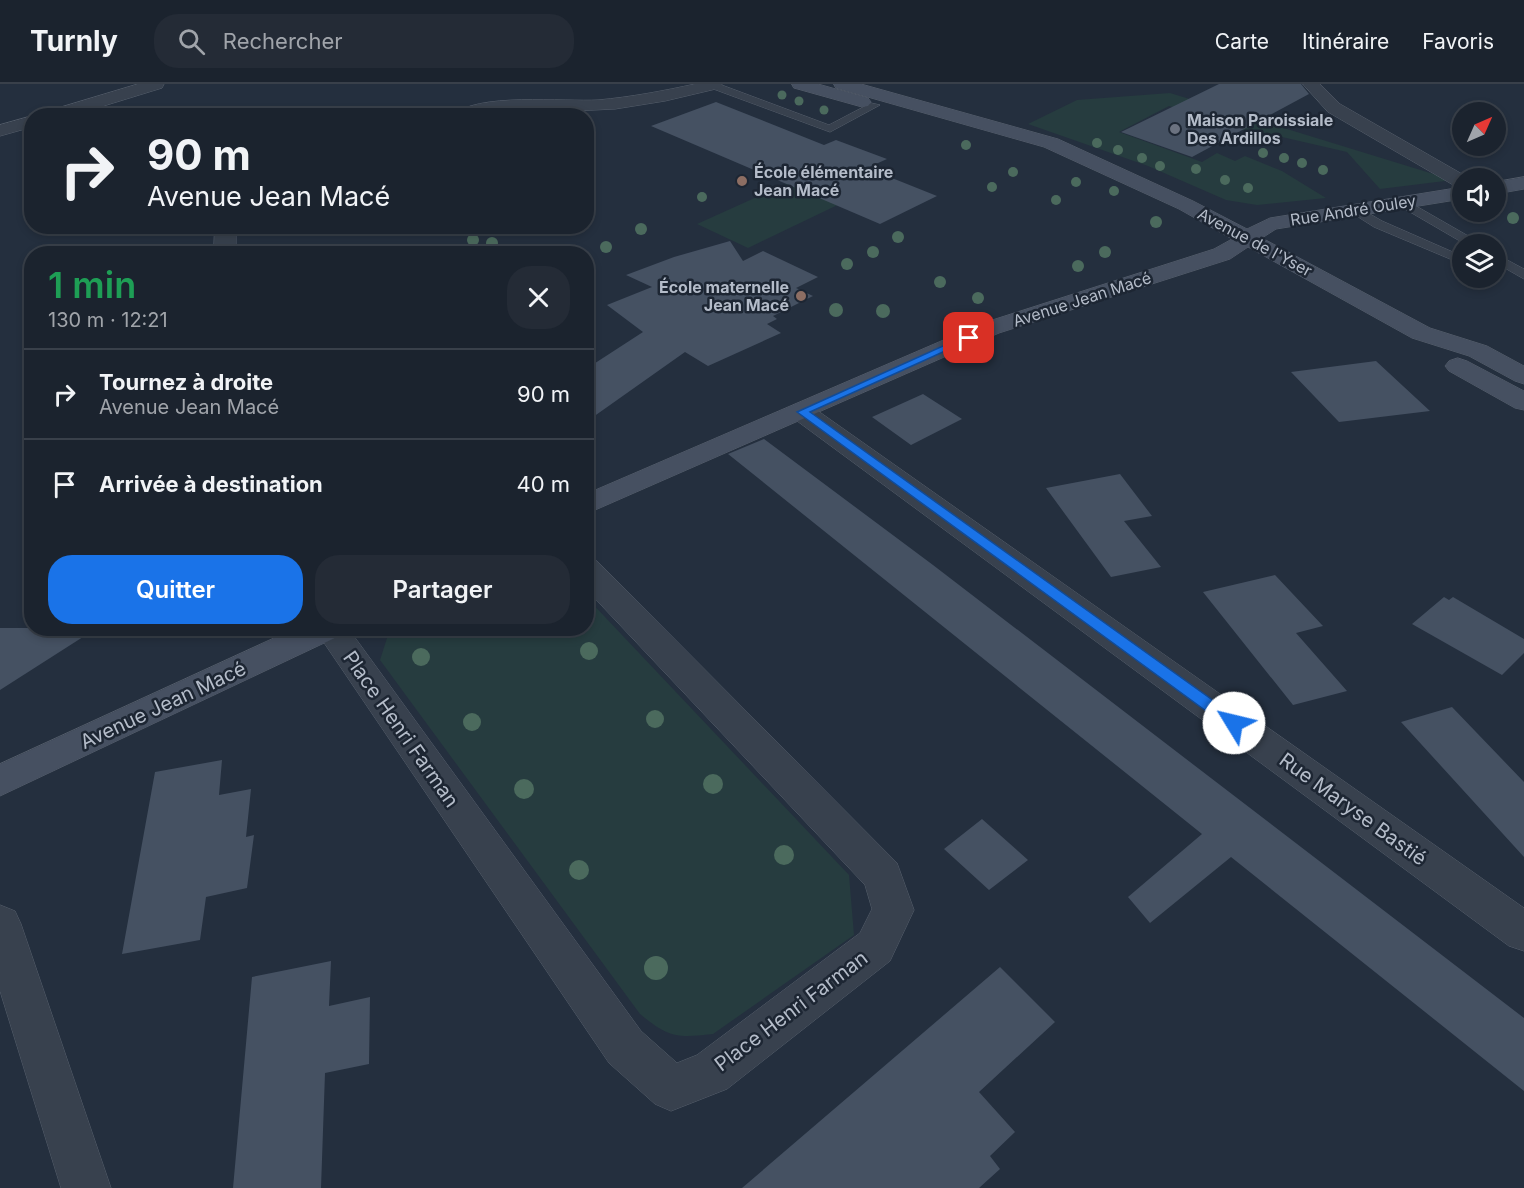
<!DOCTYPE html>
<html lang="fr">
<meta charset="utf-8">
<style>
:root{--surface:#1b232e;--page:#242b36;--text:#f1f3f6;--muted:#a0a4aa;--line:#39404a;--accent:#1a73e8}
body{margin:0;font-family:Inter,sans-serif;background:var(--page);color:var(--text);height:100vh;display:flex;flex-direction:column;font-size:22px;white-space:nowrap}
*{box-sizing:border-box;margin:0}
p{font-size:20px;color:var(--muted)}
.icon{flex:none;width:33px;height:33px;fill:none;stroke:currentColor;stroke-width:2;stroke-linecap:round;stroke-linejoin:round}
.map{position:relative;flex:1;overflow:hidden}
.details{position:absolute;left:24px;top:162px;width:570px;height:390px;display:flex;flex-direction:column;background:var(--surface);border-radius:24px;box-shadow:0 3px 9px #0003,0 0 0 2px var(--line)}
.details>*{flex:none}
.hud{position:absolute;left:24px;top:24px;width:570px;height:126px;border-radius:24px;box-shadow:0 3px 9px #0003,0 0 0 2px var(--line);background:#1b232e;color:var(--text);overflow:hidden}
.needle{width:39px;rotate:45deg}
.buttons{position:absolute;left:1452px;top:18px;display:grid;gap:12px}
.buttons a{display:grid;place-items:center;width:54px;height:54px;border-radius:50%;background:var(--surface);box-shadow:0 3px 9px #0003,0 0 0 2px var(--line);font-size:30px}
.pin{position:absolute;display:grid;place-items:center;width:51px;height:51px;color:#fff;margin:-26px;border-radius:12px;box-shadow:0 3px 9px #0006}
.me{position:absolute;width:66px;margin:-33px;rotate:306deg;stroke-linejoin:round;filter:drop-shadow(0 0 4px #0008)}
.turn{display:flex;align-items:center;gap:21px;height:126px;padding:0 24px;font-size:27px}
.turn .icon{width:78px;height:78px;stroke-width:2.5}
.turn b{display:block;font-size:42px;line-height:51px}
.round{display:grid;place-items:center;flex:none;width:63px;height:63px;border-radius:24px;background:var(--page)}
.headline{display:flex;align-items:center;justify-content:space-between;height:102px;padding:0 24px}
h1{font-size:36px;font-weight:600;line-height:45px;color:#1e9e55}
.cta{display:flex;gap:12px;margin-top:auto;padding:12px 24px}
.cta a{flex:1;height:69px;border-radius:24px;background:var(--accent);color:#fff;font-size:24px;font-weight:600;line-height:69px;text-align:center}
.cta a+a{background:var(--page);color:var(--text)}
ul{padding:0;list-style:none}
li{display:flex;align-items:center;gap:18px;height:90px;padding:0 24px;border-top:2px solid var(--line)}
li div{flex:1}
li b{display:block;font-size:22px}
li em{font-style:normal}
header{display:flex;align-items:center;gap:36px;box-sizing:border-box;height:84px;padding:0 30px;background:var(--surface);border-bottom:2px solid var(--line)}
header strong{font-size:28px}
nav{display:flex;gap:33px;margin-inline-start:auto;font-size:21px}
.search{width:420px;height:54px;background:var(--page);display:flex;align-items:center;gap:15px;box-sizing:border-box;padding:0 21px;border-radius:24px;color:var(--muted);font-size:22px}
.map>svg:first-child{display:block}
.green{fill:#263c3f}
.building{fill:#455162}
.lines{fill:none;stroke-linecap:round;stroke-linejoin:round}
.lane-casing{stroke:#565f6c;stroke-width:1}
.street-casing{stroke:#565f6c;stroke-width:1}
.secondary-casing{stroke:#565f6c;stroke-width:1}
.lane{fill:#38414e;fill-rule:evenodd}
.street{fill:#38414e;fill-rule:evenodd}
.secondary{fill:#465061;fill-rule:evenodd}
.tree{fill:#4b6a5d}
.route{fill:#1a73e8;stroke:#114b97;stroke-width:1.5}
.worship-dot{fill:#6b7280;stroke:#1d2633;stroke-width:2}
.education-dot{fill:#8d6e63;stroke:#1d2633;stroke-width:2}
.labels{text-anchor:middle;stroke-width:5;stroke-linejoin:round;paint-order:stroke}
.far-poi-label{font-size:16px;font-weight:bold;fill:#b4bcc9;stroke:#1d2633;text-anchor:start}
.far-street-label{font-size:16px;fill:#b4bcc9;stroke:#1d2633}
.street-label{font-size:20px;fill:#b4bcc9;stroke:#1d2633}
</style>
<header>
<strong>Turnly</strong>
<div class="search"><svg class="icon" aria-label="search" viewBox="0 0 24 24"><circle cx="10" cy="10" r="6"/><path d="M15 15l6 6"/></svg>Rechercher</div>
<nav><a>Carte</a><a>Itinéraire</a><a>Favoris</a></nav>
</header>
<div class="map">
<svg width="1524" height="1104" viewBox="0 0 1524 1104">
<rect width="100%" height="100%" fill="#242f3e"/>
<path class="green" d="M1170,9L1453,96L1380,105L1347,68L1256,47L1249,48L1169,22L1119,48L1202,78L1217,69L1235,77L1245,72L1282,87L1326,114L1257,121L1226,116L1148,82L1028,40L1077,16Z
M797,95L848,116L748,164L697,140Z
M587,514L849,791L854,851L713,950C677,954 669,954 640,930L380,576L388,551L401,545L586,544Z"/>
<path class="building" d="M1219,0H1301L1309,10L1192,73L1121,48Z
M716,18L824,61L836,56L887,75L867,84L937,112L880,140L651,42Z
M730,157L743,177L763,167L818,193L796,204L813,212L773,232L777,235L767,240L781,249L708,282L685,268L586,338V285L643,248L607,221L652,203L626,191L674,173Z
M1376,277L1430,327L1339,338L1291,288Z
M923,310L962,335L911,361L872,333Z
M764,355L933,481L1524,934V1007L1231,773L1150,839L1128,813L1202,750L728,370Z
M1120,390L1152,432L1124,437L1161,483L1111,493L1046,404Z
M1275,491L1323,542L1296,549L1347,607L1293,621L1203,508Z
M1444,513L1449,516L1453,513L1524,555V569L1502,591L1412,540Z
M0,544H97L0,606Z
M1452,623L1524,698V773L1401,638Z
M222,676L219,711L251,705L246,753L254,751L247,804L206,813L200,856L122,870L155,688Z
M982,735L1028,776L989,806L944,765Z
M331,877L329,922L370,913L369,980L325,989L321,1104H233L252,893Z
M1000,883L1055,938L979,1008L1015,1048L990,1072L1000,1085L979,1104H742Z"/>
<g class="lines">
<defs>
<path id="lane" d="M708,0H719L829,41L871,19L880,21L830,48L708,3Z
M1402,114L1477,157L1479,160H1465L1398,121V115Z
M1356,122L1382,137L1462,172V180L1374,143L1352,129V123Z
M1496,170L1524,185V195L1496,179Z"/>
<path id="street" d="M138,0H164L162,4L71,32H42L45,28Z
M695,0H722L720,4L665,17L615,25L572,27L516,26L481,32H453C473,8 567,18 598,16C631,13 663,7 695,0Z
M1303,0H1320L1340,20L1469,94H1462V104L1455,102L1328,28Z
M32,32V43L0,52V41Z
M215,142H236V165L240,170H217L214,166Z
M802,320L811,322L1524,824V867L1509,862L793,334L789,328L793,322Z
M586,474L597,477L897,779L914,826L890,877L727,1005L671,1027L655,1020L609,979L314,544H348L641,947L677,979L697,971L860,849L872,825L865,801L586,505Z
M0,821L15,827L21,840L111,1104H61L0,907Z"/>
<path id="secondary" d="M792,0H818L868,14L871,18L868,22L862,23L794,4Z
M834,0H861L1058,55L1193,117L1247,145L1270,134L1462,103V115L1276,145L1262,154L1430,244L1487,262L1524,282V300L1515,297L1469,272L1412,254L1248,163L1230,175L999,249L586,430V410L983,239L1214,165L1232,155L1179,125L1044,63L836,4Z
M1524,93V105L1496,110V98Z
M1458,274L1467,277L1524,307V326L1515,324L1449,287L1445,282L1449,277Z
M296,544H343L339,552L0,712V680Z"/>
</defs>
<use href="#lane" class="lane-casing"/>
<use href="#street" class="street-casing"/>
<use href="#secondary" class="secondary-casing"/>
<use href="#lane" class="lane"/>
<use href="#street" class="street"/>
<use href="#secondary" class="secondary"/>
</g>
<g class="tree">
<circle cx="782" cy="11" r="4.5"/>
<circle cx="799" cy="17" r="4.5"/>
<circle cx="824" cy="26" r="4.5"/>
<circle cx="1097" cy="59" r="5"/>
<circle cx="966" cy="61" r="5"/>
<circle cx="1118" cy="66" r="5"/>
<circle cx="1263" cy="69" r="5"/>
<circle cx="1142" cy="74" r="5"/>
<circle cx="1284" cy="74" r="5"/>
<circle cx="1302" cy="79" r="5"/>
<circle cx="1160" cy="82" r="5"/>
<circle cx="1196" cy="85" r="5"/>
<circle cx="1323" cy="86" r="5"/>
<circle cx="1013" cy="88" r="5"/>
<circle cx="1225" cy="96" r="5"/>
<circle cx="1076" cy="98" r="5"/>
<circle cx="992" cy="103" r="5"/>
<circle cx="1248" cy="104" r="5"/>
<circle cx="1114" cy="107" r="5"/>
<circle cx="702" cy="113" r="5"/>
<circle cx="1056" cy="116" r="5"/>
<circle cx="1513" cy="134" r="6"/>
<circle cx="1156" cy="138" r="6"/>
<circle cx="641" cy="145" r="6"/>
<circle cx="898" cy="153" r="6"/>
<circle cx="473" cy="156" r="6"/>
<circle cx="492" cy="159" r="6"/>
<circle cx="606" cy="163" r="6"/>
<circle cx="873" cy="168" r="6"/>
<circle cx="1105" cy="168" r="6"/>
<circle cx="847" cy="180" r="6"/>
<circle cx="1078" cy="182" r="6"/>
<circle cx="940" cy="198" r="6"/>
<circle cx="978" cy="214" r="6"/>
<circle cx="836" cy="226" r="7"/>
<circle cx="883" cy="227" r="7"/>
<circle cx="589" cy="567" r="9"/>
<circle cx="421" cy="573" r="9"/>
<circle cx="655" cy="635" r="9"/>
<circle cx="472" cy="638" r="9"/>
<circle cx="713" cy="700" r="10"/>
<circle cx="524" cy="705" r="10"/>
<circle cx="784" cy="771" r="10"/>
<circle cx="579" cy="786" r="10"/>
<circle cx="656" cy="884" r="12"/>
</g>
<path class="route" d="M965,252L974,254L810,328L1239,635L1241,639L1239,643H1228L797,328Z"/>
<circle class="worship-dot" cx="1175" cy="45" r="6"/>
<g class="education-dot">
<circle cx="742" cy="97" r="6"/>
<circle cx="801" cy="212" r="6"/>
</g>
<g class="labels">
<g class="far-poi-label">
<text x="1187" y="42">Maison Paroissiale<tspan x="1187" dy="18">Des Ardillos</tspan></text>
<text x="754" y="94">École élémentaire<tspan x="754" dy="18">Jean Macé</tspan></text>
<text x="789" y="209" text-anchor="end">École maternelle<tspan x="789" dy="18">Jean Macé</tspan></text>
</g>
<g class="far-street-label">
<text transform="translate(1353 126) rotate(-9)" y="6">Rue André Ouley</text>
<text transform="translate(1255 158) rotate(28)" y="6">Avenue de l'Yser</text>
<text transform="translate(1082 215) rotate(-18)" y="6">Avenue Jean Macé</text>
</g>
<g class="street-label">
<text transform="translate(163 621) rotate(-25)" y="7">Avenue Jean Macé</text>
<text transform="translate(401 645) rotate(55)" y="7">Place Henri Farman</text>
<text transform="translate(1353 725) rotate(36)" y="7">Rue Maryse Bastié</text>
<text transform="translate(791 927) rotate(-37)" y="7">Place Henri Farman</text>
</g>
</g>
</svg>
<div class="buttons">
<a><svg class="needle" viewBox="-14 -14 28 28"><path d="M0-13l5 13h-10z" fill="#e53935"/><path d="M0 13l5-13h-10z" fill="#a0a4aa"/></svg></a>
<a><svg class="icon" aria-label="sound" viewBox="0 0 24 24"><path d="M4 9h4l5-4v14l-5-4H4zM17 9q2 3 0 6"/></svg></a>
<a><svg class="icon" aria-label="layers" viewBox="0 0 24 24"><path d="M12 4l9 5-9 5-9-5zM3 14l9 5 9-5"/></svg></a>
</div>
<div class="pin" style="left:969px;top:254px;background:#d93025"><svg class="icon" aria-label="arrive" viewBox="0 0 24 24"><path d="M6 21V4h12l-3 4 3 4H6"/></svg></div>
<svg class="me" style="left:1234px;top:639px" viewBox="-20 -20 40 40"><circle r="19" fill="#fff"/><path d="M0-13L10 11 0 6-10 11z" fill="#1a73e8"/></svg>
<div class="hud">
<div class="turn"><svg class="icon" aria-label="right" viewBox="0 0 24 24"><path d="M7 20v-9h11M14 6l5 5-5 5"/></svg><div><b>90 m</b>Avenue Jean Macé</div></div>
</div>
<section class="details">
<div class="headline"><div><h1>1 min</h1><p>130 m · 12:21</p></div><a class="round"><svg class="icon" aria-label="close" viewBox="0 0 24 24"><path d="M6 6l12 12M18 6L6 18"/></svg></a></div>
<ul>
<li><svg class="icon" aria-label="right" viewBox="0 0 24 24"><path d="M7 20v-9h11M14 6l5 5-5 5"/></svg><div><b>Tournez à droite</b><p>Avenue Jean Macé</p></div><em>90 m</em></li>
<li><svg class="icon" aria-label="arrive" viewBox="0 0 24 24"><path d="M6 21V4h12l-3 4 3 4H6"/></svg><div><b>Arrivée à destination</b></div><em>40 m</em></li>
</ul>
<div class="cta"><a>Quitter</a><a>Partager</a></div>
</section>
</div>
